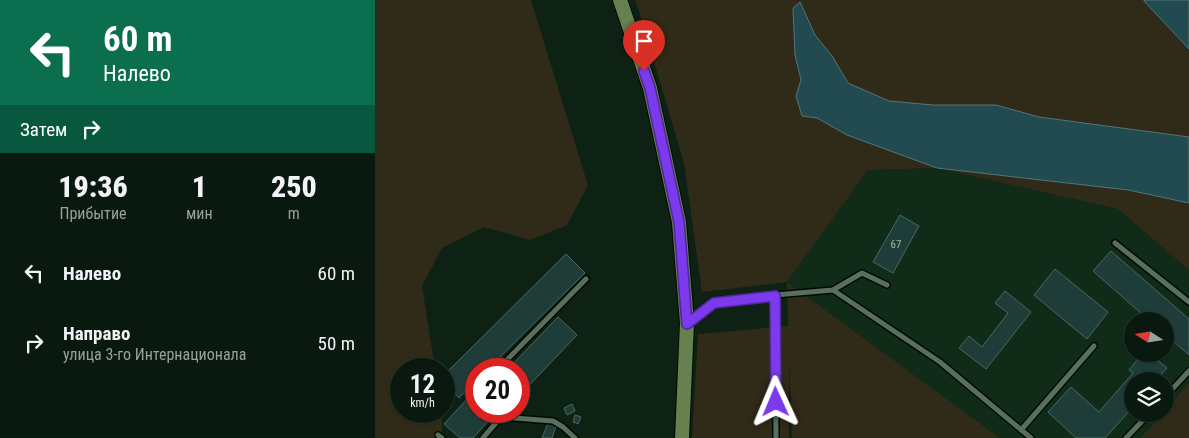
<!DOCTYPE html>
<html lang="ru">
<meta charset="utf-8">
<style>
:root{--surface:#0a190f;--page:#132218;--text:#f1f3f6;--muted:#99a09e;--line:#2a382f}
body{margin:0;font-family:"Roboto Condensed",sans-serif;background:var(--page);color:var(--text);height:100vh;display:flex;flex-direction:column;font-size:19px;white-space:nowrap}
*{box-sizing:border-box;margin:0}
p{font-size:16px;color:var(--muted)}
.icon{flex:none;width:28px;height:28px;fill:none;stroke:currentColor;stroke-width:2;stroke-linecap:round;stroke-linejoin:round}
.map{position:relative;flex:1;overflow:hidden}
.sheet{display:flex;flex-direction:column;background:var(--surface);width:375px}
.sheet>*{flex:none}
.top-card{background:#0b6e4f;color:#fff;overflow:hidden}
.needle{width:32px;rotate:282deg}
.fabs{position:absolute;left:749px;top:312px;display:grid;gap:10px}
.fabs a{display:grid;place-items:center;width:50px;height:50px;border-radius:50%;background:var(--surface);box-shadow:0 1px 4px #0004,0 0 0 1px var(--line);font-size:25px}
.speed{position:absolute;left:15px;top:358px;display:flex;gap:10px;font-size:25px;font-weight:700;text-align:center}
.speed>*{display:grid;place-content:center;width:65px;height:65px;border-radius:50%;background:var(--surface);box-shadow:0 1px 4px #0004,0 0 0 1px var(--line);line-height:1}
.speed small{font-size:12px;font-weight:400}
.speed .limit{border:8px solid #d22;background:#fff;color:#111}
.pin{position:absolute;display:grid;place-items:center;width:42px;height:42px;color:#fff;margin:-51px -21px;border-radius:50% 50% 50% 0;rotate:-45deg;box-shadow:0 0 5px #0007}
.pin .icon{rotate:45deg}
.me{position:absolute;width:55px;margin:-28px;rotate:359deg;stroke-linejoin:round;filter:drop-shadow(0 0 4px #0008)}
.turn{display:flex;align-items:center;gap:18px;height:105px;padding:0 20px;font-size:22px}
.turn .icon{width:65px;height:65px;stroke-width:2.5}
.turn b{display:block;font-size:35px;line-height:42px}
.then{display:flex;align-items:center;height:48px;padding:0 20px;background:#0003;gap:10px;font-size:19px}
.eta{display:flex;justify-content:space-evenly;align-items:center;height:85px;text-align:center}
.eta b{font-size:30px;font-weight:800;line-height:35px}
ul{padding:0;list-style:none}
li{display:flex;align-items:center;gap:15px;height:70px;padding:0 20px}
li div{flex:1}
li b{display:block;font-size:19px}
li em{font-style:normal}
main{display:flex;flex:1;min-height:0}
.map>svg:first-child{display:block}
.built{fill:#112b19;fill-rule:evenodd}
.green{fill:#302b18}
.water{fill:#214a51;stroke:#567678}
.building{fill:#1f3d38;stroke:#4a6863}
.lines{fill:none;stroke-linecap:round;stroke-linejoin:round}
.lane-casing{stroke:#000a02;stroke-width:8}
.secondary-casing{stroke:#000a02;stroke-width:16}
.lane{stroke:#586f5e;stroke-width:5}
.secondary{stroke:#66804f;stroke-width:14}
.route-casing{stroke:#51269a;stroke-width:12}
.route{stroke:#7c3aed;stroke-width:9}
.labels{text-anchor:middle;stroke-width:4;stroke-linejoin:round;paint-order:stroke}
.number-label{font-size:11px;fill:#a4b4ac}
</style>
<main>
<section class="sheet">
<div class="top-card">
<div class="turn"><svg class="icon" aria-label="left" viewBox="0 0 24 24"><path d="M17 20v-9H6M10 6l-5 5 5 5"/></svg><div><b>60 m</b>Налево</div></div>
<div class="then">Затем<svg class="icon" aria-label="right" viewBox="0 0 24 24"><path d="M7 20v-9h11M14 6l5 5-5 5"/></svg></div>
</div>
<div class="eta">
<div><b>19:36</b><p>Прибытие</p></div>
<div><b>1</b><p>мин</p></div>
<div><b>250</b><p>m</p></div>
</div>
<ul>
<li><svg class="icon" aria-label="left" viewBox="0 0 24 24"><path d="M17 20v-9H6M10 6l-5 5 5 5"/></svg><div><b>Налево</b></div><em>60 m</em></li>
<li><svg class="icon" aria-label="right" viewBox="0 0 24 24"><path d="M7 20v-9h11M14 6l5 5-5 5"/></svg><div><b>Направо</b><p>улица 3-го Интернационала</p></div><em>50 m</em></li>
</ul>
</section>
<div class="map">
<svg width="814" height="438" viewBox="0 0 814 438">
<rect width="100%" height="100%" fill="#0d2114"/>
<path class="built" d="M562,168L743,209L814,270V383L790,410V381H758V414H787L765,438H625L412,282L493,170ZM758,321H790V354H758Z"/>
<path class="green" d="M0,0H156L213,185L192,225L155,240L109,227L67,248L47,286L60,369H26V411H67V438H0Z
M260,0H769L814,49V137L664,117L621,106L558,105L514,101L473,84L457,56L440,35L425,2L418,8L420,55L426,80L421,96L427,116L442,118L472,135L814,203V270L743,209L562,168L493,170L412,282L625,438H417L414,358V438H317L323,334L413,326L412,282L327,292L309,163L265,14Z
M814,383V438H765L787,414H790V410Z"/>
<path class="water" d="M769,0H814V49L769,1Z
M425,2L440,35L457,56L473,83L514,101L558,105H621L664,117L814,137V203L753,190L562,168L472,135L442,118L427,116L421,96L426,80L420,55L418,8Z"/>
<path class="building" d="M525,215L544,226L518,273L498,262Z
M736,251L814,319V355L790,334V321H775L718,271Z
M191,254L210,273L113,369H101V380L84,398L69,382V375Z
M680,269L733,312L712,339L659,295Z
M630,291L656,312L611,369L584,348L594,336L607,347L633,313L620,303Z
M183,317L202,335L144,396V369H133Z
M767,354H775L792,368L780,381H758V407L730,438H701L673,412L696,387L724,412L758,373L754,370Z
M93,398L101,406V411H107L115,419L98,438H85L69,424Z
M197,404L200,411L192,415L189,408Z
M200,415L206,417L203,424L198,422Z
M173,423L181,426L177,438H167Z"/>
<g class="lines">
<defs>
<path id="lane" d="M740,243L814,302
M458,290L487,273L512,285
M400,295L401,438
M315,322L339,303L400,295L458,290L565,362L656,438
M123,369L211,279
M101,391L99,393L101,395
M790,397L814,371
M120,411L126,417
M646,430L719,346
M63,435L67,438
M108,438L126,417L178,421L188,427L200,438
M751,438L774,414"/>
<path id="secondary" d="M245,0L275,88L304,222L312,323L307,438"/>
</defs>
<use href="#lane" class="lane-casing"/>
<use href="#secondary" class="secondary-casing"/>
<use href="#lane" class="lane"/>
<use href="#secondary" class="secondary"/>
</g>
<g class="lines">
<defs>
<path id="route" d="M269,71L275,88L304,222L312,324L339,303L400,296L401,402"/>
</defs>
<use href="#route" class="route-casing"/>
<use href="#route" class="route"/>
</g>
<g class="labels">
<g class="number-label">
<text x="521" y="248">67</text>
</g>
</g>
</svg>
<div class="fabs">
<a><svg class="needle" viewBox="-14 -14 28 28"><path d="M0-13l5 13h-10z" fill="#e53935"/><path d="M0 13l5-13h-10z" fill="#99a09e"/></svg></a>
<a><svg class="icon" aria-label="layers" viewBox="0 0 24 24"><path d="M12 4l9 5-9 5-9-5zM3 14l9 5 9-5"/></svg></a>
</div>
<div class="speed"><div>12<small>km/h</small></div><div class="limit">20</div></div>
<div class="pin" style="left:269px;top:71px;background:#d93025"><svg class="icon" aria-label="arrive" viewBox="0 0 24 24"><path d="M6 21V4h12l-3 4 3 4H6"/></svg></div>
<svg class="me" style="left:401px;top:402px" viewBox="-20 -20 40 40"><path d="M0-17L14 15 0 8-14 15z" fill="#7c3aed" stroke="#fff" stroke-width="4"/></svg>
</div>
</main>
